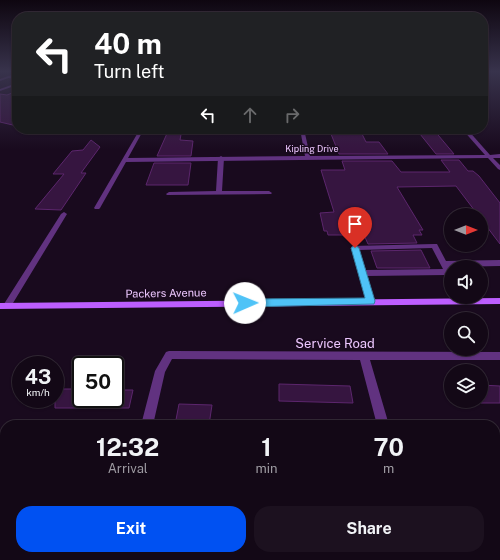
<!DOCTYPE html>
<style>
:root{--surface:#130816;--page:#1c111f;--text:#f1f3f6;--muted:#9d9aa1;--line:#322935;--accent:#0051f2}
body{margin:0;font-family:"Public Sans",sans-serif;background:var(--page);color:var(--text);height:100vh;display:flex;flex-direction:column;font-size:15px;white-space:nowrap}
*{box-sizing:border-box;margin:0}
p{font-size:13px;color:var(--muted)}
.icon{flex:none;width:22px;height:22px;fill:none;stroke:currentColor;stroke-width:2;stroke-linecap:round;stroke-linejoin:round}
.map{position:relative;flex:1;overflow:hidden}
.sheet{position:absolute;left:0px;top:420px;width:500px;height:140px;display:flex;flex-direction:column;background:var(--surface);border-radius:16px 16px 0 0;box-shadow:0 1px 3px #0004,0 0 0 1px var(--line)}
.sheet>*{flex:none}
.top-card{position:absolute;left:12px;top:12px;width:476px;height:122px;border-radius:16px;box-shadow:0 1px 3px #0004,0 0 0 1px var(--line);background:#202124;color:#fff;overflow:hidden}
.needle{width:26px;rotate:90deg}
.fabs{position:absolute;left:444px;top:208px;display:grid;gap:8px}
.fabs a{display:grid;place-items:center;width:44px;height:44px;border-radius:50%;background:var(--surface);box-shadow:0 1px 3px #0004,0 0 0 1px var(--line);font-size:20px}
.speed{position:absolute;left:12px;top:356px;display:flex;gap:8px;font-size:20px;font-weight:700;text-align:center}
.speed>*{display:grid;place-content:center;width:52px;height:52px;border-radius:50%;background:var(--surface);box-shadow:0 1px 3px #0004,0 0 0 1px var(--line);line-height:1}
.speed small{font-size:10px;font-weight:400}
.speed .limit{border:2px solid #111;border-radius:6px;background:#fff;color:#111}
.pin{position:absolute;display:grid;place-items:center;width:34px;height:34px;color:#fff;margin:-41px -17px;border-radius:50% 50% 50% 0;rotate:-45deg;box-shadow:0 0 4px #0007}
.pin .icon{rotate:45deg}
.me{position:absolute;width:44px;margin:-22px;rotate:89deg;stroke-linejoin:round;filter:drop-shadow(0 0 3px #0008)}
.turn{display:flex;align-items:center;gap:14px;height:84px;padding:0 16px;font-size:18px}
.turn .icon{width:52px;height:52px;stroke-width:2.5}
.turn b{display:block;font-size:28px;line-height:34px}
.lanes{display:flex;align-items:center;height:38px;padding:0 16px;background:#0003;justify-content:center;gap:20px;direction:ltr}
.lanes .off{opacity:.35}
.eta{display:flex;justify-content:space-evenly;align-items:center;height:68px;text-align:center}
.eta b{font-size:24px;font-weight:700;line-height:28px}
.button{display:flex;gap:8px;margin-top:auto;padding:8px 16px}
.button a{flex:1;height:46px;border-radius:16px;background:var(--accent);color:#fff;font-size:16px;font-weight:700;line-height:46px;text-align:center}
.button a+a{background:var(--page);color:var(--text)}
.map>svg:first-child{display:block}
.building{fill:#361540;stroke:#5c266d}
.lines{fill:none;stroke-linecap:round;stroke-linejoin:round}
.lane{fill:#613280;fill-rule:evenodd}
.street{fill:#613280;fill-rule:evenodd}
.secondary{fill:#bd5eff;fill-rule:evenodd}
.route{fill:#4fc3f7;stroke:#337fa1}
.labels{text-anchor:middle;stroke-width:3;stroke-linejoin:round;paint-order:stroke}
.far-street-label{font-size:9px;fill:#edc7ff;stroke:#190a1e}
.street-label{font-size:11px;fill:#edc7ff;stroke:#190a1e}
.near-street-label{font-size:13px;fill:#edc7ff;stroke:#190a1e}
</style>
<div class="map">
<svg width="500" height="560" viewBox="0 0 500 560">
<rect width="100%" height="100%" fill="#190a1e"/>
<path class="building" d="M17,91V126L0,122V94L7,95Z
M169,129H182L180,140L193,141L191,156H157Z
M329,129L360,130L366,142H379L388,154H339Z
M416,129H433L454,154H436Z
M91,140L100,147L81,173H86L61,210L35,209L64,174H53L72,151L83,150Z
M441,160H459L468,171H473L479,176L500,203V244L481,219V215H478L456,186L397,187L423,230H419L422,235H413L417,243L368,244L364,235H328L327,231H324L320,213L334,212L321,170H345L342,161H392L401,172H450Z
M154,163H191L188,185H146Z
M421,250L430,268H377L371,251Z
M279,384L350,386L353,403L279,401Z
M481,385L500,386V403H481Z
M55,389H81V408H55Z
M115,390H133L129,408H115Z
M179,404L212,405L209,425H175Z"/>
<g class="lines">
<path class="lane" d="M8,76L17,77V79L8,78Z
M17,83V85L0,91V89Z
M221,156L224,158L222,191H269L272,193L271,194L167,195L166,194L169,192L216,191L218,158Z
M64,212L67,214L10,308H4L3,306L4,304L61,214Z
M434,244H437L446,261L500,260V266L449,267L451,269V279L448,278L446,275L367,276L375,301L374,303H368L351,248L352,246ZM432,248L443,269L366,270L359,250Z"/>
<path class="street" d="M17,73V75L0,81V79Z
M140,129H144L128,158L305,156L300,129H304L310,156L485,155L462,129H467L490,155L500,154V158H493L500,165V170L498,169L488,158L126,162L100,208L99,209H95L94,208Z
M169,351L500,352V360H370L389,425H377L360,360L172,359L165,372L153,425H141L155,371L166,352Z
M111,555H125L124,560H110Z
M407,555H421L422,560H408Z"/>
<path class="secondary" d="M500,298V304L0,309V303Z"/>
</g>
<linearGradient id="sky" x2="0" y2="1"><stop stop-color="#0e0610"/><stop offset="0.48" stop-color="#38334c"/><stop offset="1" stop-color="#38334c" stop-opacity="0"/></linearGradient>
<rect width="500" height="149" fill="url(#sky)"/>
<path class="route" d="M355,245L359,248L375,301L374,304L245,307L241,306L240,303L241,300L245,299L365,298L351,248Z"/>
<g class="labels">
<g class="far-street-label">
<text x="312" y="152">Kipling Drive</text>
</g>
<g class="street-label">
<text transform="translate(166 293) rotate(-1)" y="4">Packers Avenue</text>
</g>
<g class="near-street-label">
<text x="335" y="348">Service Road</text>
</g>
</g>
</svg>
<div class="fabs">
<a><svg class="needle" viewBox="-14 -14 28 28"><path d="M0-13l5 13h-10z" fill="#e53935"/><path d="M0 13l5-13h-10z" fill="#9d9aa1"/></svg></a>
<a><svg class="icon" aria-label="sound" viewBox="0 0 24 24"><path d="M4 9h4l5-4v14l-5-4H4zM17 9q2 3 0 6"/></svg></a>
<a><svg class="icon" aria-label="search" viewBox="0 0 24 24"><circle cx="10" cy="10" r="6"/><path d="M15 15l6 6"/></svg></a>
<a><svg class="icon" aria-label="layers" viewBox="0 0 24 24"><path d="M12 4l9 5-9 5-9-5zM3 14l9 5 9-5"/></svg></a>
</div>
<div class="speed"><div>43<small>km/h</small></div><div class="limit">50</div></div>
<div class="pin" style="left:355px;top:248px;background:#d93025"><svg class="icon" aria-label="arrive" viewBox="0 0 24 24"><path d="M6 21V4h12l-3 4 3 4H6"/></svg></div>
<svg class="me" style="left:245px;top:303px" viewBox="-20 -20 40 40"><circle r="19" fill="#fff"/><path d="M0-13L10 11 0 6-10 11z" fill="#4fc3f7"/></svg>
<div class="top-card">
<div class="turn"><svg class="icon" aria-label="left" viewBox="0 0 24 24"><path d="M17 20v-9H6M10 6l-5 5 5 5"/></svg><div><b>40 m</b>Turn left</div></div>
<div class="lanes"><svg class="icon" aria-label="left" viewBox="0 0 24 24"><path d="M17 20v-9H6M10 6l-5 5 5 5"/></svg><svg class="icon off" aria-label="ahead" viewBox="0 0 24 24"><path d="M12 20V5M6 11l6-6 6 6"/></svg><svg class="icon off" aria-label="right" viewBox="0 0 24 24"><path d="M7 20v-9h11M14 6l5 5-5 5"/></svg></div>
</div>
<section class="sheet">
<div class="eta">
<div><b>12:32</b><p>Arrival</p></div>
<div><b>1</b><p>min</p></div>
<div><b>70</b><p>m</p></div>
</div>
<div class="button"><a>Exit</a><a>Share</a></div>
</section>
</div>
